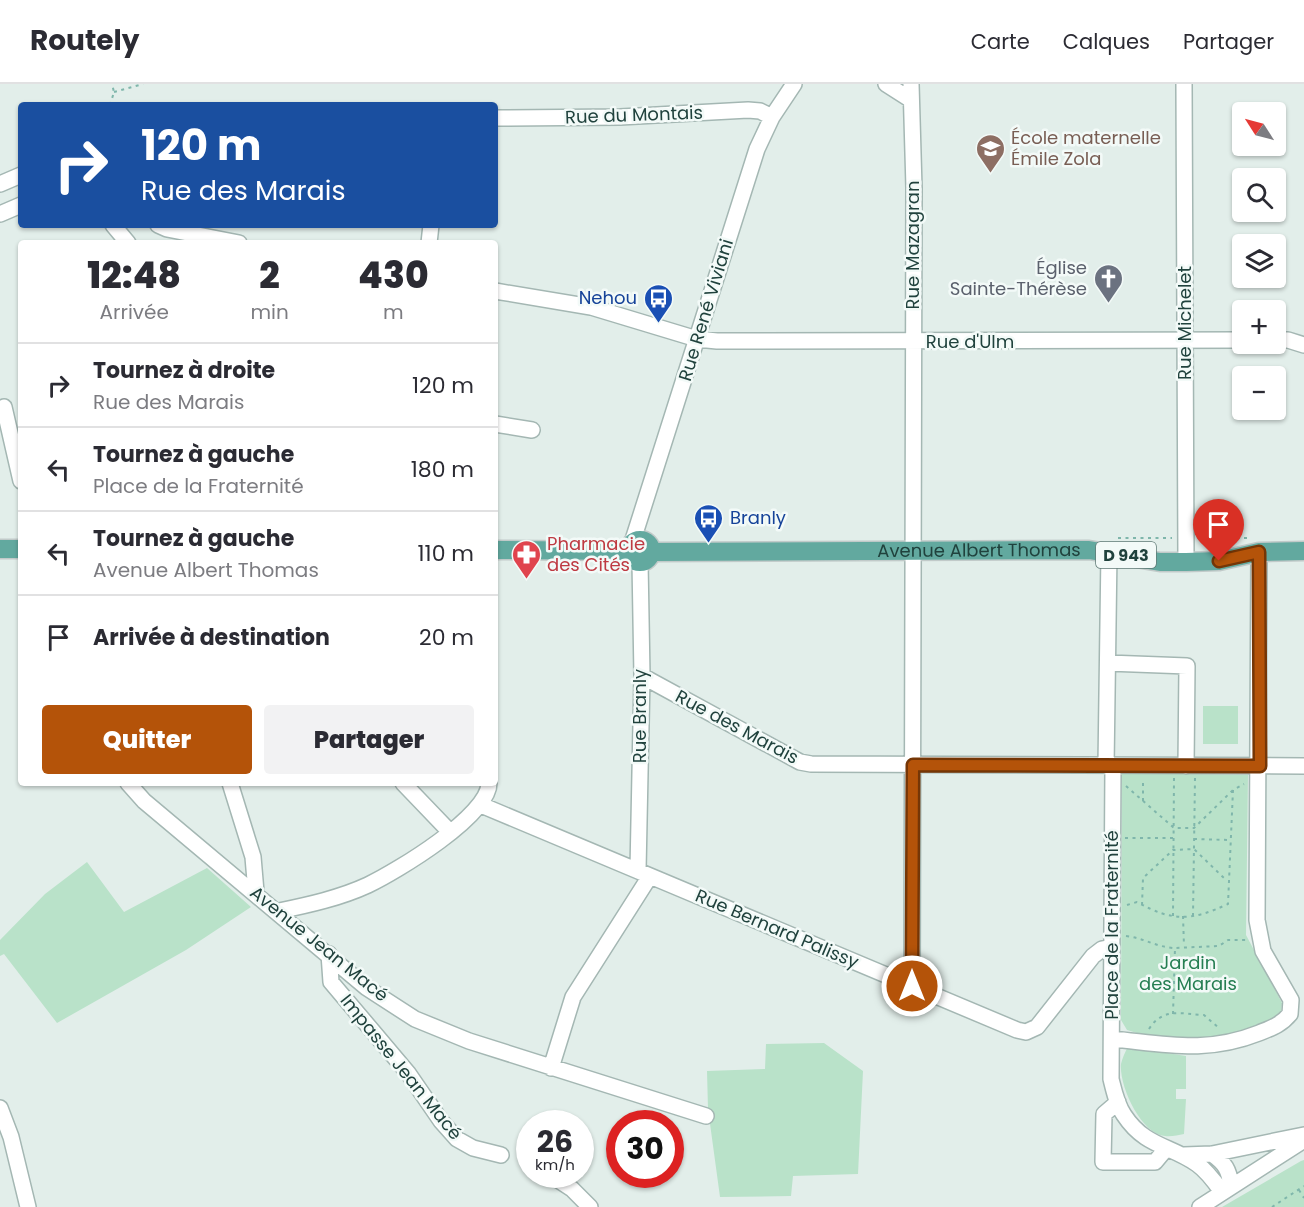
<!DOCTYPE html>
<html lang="fr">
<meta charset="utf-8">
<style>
:root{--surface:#fff;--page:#f2f2f3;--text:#2b2b33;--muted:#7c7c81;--line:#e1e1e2;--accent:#b45309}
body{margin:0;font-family:Poppins,sans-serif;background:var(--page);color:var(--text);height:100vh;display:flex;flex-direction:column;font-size:22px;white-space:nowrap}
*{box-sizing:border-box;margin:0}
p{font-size:20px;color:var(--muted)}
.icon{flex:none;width:33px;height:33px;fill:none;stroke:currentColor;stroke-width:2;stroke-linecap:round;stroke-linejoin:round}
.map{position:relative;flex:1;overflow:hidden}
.drawer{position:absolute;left:18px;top:156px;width:480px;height:546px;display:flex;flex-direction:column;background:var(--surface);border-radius:6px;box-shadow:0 2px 4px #0004}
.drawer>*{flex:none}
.banner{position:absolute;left:18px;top:18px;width:480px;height:126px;border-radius:6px;box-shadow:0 2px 4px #0004;background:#1a4fa0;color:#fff;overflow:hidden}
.needle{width:39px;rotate:306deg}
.controls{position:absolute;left:1232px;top:18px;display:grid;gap:12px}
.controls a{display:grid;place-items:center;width:54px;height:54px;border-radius:6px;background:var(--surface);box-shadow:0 2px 4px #0004;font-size:30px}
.speed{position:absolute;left:516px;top:1026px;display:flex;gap:12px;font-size:30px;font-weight:700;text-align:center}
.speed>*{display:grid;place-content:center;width:78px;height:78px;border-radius:50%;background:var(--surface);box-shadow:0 2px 4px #0004;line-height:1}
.speed small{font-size:15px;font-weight:400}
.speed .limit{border:9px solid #d22;background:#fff;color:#111}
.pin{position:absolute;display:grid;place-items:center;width:51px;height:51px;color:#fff;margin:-62px -26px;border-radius:50% 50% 50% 0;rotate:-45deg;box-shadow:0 0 6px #0007}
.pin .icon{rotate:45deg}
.me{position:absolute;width:66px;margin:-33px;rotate:0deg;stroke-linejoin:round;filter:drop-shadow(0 0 4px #0008)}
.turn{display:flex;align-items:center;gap:21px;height:126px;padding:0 24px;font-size:27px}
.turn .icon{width:78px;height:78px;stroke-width:2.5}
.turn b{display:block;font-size:42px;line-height:51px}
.eta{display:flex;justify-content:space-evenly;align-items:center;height:102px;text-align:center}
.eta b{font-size:36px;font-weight:800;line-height:42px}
.button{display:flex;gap:12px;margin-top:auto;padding:12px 24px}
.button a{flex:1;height:69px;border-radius:6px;background:var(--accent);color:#fff;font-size:24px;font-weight:800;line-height:69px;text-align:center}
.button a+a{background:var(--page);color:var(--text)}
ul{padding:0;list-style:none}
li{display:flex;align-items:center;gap:18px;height:84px;padding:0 24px;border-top:2px solid var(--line)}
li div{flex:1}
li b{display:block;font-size:22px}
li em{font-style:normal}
header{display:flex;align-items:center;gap:36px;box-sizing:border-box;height:84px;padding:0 30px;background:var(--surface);border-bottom:2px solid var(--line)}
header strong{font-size:28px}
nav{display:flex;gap:33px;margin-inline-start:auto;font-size:21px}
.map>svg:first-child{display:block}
.green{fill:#b9e2c9}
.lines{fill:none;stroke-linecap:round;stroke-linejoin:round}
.minor-casing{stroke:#a4b7b3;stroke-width:18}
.major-casing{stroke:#c1cac9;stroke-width:21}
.path{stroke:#7fb6ab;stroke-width:2;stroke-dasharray:3 4.5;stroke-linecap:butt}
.minor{stroke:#fff;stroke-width:15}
.major{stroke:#62a99f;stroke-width:18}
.route-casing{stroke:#753606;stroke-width:15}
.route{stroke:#b45309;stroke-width:10}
.labels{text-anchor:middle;stroke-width:5;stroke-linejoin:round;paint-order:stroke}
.shield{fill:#f3faf8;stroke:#5f7975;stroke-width:1.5}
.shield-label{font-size:16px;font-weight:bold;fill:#20423d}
.street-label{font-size:18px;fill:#20423d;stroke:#f3faf8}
.education-label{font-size:18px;fill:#785e54;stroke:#f3faf8;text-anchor:start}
.worship-label{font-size:18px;fill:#5b616d;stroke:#f3faf8;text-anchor:end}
.transit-label{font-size:18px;fill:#164399;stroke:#f3faf8;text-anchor:end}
.health-label{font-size:18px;fill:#be3a42;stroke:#f3faf8;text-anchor:start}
.park-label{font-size:18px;fill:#257e52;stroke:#f3faf8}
</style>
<header>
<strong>Routely</strong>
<nav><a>Carte</a><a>Calques</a><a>Partager</a></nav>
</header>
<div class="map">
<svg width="1304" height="1123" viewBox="0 0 1304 1123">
<rect width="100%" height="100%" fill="#e2eeea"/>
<path class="green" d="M1203,622H1238V660H1203Z
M1122,689L1248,691L1246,851L1282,919L1280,934C1245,947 1207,962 1169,957C1155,955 1141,950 1127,946L1121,936Z
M87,778L124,828L207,784L251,823L186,866L57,939L4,870L0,872V856L45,810Z
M824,959L863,987L858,1090L793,1092L791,1112L720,1113L708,1025L707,987L765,985L766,960Z
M1128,963L1186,972V1005H1176V1015H1186L1184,1050C1178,1051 1171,1053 1165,1052C1141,1050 1119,1002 1121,980C1122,975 1125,968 1128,963Z
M1304,1076V1123H1222L1301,1077Z"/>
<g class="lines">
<defs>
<path id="minor" d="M886,0L911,16
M911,0L914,104L912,902
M1184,0L1186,478
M495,34L620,33L748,26L760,27L772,33
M0,100L21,91
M0,130L21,121
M113,141L128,159
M158,141L167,145L239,159
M429,159L431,141
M495,207L591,223L697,255L717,257L1242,256
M1275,256H1288L1304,261
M4,323L21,397
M495,340L532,346
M632,459L757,65L772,33L794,0
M1108,579L1187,582L1186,682
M642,592L800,678L811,680L1304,682
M1106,682L1109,468
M1113,682L1111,995C1114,1007 1117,1021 1124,1031C1145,1063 1170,1061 1197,1080C1207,1087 1215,1098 1222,1108
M128,699L144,717L367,904L415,935L469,957L706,1032
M230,699L253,773L256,808
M403,699L450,748
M481,721L1017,946L1026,948L1037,943L1093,872L1102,865L1112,863
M638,786L642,592L640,478
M279,827C308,821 340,814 368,801C397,787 489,732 489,699
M329,870L331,898L408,989L441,1037L457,1055L473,1064L501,1071
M1112,955C1166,960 1206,970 1259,949C1271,944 1281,941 1290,930L1291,916L1263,867L1257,836L1259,468
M551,984L573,913L650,792
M1118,1018L1104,1030L1103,1078H1155L1165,1066
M0,1024L11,1053L28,1123
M1212,1070C1225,1079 1229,1086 1231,1101
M1184,1071L1212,1070L1304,1051
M549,1090L572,1105L590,1123
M1200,1123L1304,1056"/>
<g id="major">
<circle cx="640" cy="467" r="11"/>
<path d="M0,465H21"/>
<path d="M495,466L629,467"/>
<path id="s1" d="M652,468L1089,466L1160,478H1186L1219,477L1259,468L1304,467"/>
</g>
</defs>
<use href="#minor" class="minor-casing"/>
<use href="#major" class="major-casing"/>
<path class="path" d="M114,8L143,0
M110,21L114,8L112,0
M1118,454H1172
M1199,454H1247
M1126,702L1174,744H1194L1233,706
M1143,717V696
M1125,754H1174
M1194,755L1230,756
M1127,821L1137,818C1173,838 1191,837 1228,820L1233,706L1244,700
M1142,821L1143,794L1173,766L1194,765L1227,797
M1173,832L1174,694
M1183,832L1184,862
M1193,832L1195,694
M1126,852C1144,854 1156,863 1174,864
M1173,930L1175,864L1219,862L1228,856H1248
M1149,945C1163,923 1181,930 1204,931L1220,945
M1299,1106L1304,1114
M1272,1123L1304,1102"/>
<use href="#minor" class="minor"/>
<use href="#major" class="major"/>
</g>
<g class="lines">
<defs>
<path id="route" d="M912,902L913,681L1260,682L1259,468L1219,477"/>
</defs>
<use href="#route" class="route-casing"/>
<use href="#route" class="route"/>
</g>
<defs>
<symbol id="school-pin" viewBox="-11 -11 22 30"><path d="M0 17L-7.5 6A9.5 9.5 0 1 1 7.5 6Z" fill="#8d6e63" stroke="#f3faf8"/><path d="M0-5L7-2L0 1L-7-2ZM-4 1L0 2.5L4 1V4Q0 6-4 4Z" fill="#fff"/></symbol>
<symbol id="church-pin" viewBox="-11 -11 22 30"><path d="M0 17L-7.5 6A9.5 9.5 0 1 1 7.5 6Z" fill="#6b7280" stroke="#f3faf8"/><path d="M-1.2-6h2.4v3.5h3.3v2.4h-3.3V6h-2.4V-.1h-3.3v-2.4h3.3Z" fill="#fff"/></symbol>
<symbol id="bus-pin" viewBox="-11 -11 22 30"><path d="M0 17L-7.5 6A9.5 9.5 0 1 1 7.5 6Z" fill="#1a4fb4" stroke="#f3faf8"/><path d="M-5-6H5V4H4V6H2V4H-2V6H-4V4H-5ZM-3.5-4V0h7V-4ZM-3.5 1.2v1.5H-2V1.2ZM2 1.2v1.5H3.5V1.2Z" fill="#fff"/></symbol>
<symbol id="pharmacy-pin" viewBox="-11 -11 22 30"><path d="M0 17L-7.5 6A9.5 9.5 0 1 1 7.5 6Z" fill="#e0444e" stroke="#f3faf8"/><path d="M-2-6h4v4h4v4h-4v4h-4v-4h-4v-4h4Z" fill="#fff"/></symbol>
</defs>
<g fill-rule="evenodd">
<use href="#school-pin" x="974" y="48" width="33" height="45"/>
<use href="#church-pin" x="1092" y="178" width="33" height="45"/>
<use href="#bus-pin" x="642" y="198" width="33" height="45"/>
<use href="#bus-pin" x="692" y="418" width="33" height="45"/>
<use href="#pharmacy-pin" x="510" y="454" width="33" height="45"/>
</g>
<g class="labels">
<rect class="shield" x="1096" y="458" width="60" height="26" rx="4.5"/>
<g class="shield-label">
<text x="1126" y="477">D 943</text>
</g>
<g class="street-label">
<text transform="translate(634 31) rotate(-2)" y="6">Rue du Montais</text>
<text transform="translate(913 161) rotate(-90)" y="6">Rue Mazagran</text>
<text transform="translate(706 226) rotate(-73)" y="6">Rue René Viviani</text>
<text transform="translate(1185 239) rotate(-90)" y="6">Rue Michelet</text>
<text x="970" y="264">Rue d'Ulm</text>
<text dy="6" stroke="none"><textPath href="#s1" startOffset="327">Avenue Albert Thomas</textPath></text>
<text transform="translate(640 632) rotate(-90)" y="6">Rue Branly</text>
<text transform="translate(737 643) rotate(28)" y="6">Rue des Marais</text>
<text transform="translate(1112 841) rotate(-90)" y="6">Place de la Fraternité</text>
<text transform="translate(777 845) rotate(23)" y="6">Rue Bernard Palissy</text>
<text transform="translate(319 860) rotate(39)" y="6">Avenue Jean Macé</text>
<text transform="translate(401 983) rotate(51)" y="6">Impasse Jean Macé</text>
</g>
<g class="education-label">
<text x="1011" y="60">École maternelle<tspan x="1011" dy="21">Émile Zola</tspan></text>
</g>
<g class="worship-label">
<text x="1087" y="190">Église<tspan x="1087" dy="21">Sainte-Thérèse</tspan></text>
</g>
<g class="transit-label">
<text x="637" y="220">Nehou</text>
<text x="730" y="440" text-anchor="start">Branly</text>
</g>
<g class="health-label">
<text x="547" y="466">Pharmacie<tspan x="547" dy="21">des Cités</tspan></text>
</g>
<g class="park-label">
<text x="1188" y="885">Jardin<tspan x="1188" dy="21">des Marais</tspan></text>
</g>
</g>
</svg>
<div class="controls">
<a><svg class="needle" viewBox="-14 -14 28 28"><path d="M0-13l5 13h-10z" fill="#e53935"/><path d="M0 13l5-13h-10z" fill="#7c7c81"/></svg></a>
<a><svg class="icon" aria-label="search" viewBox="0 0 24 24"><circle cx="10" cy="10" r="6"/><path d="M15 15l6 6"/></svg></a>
<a><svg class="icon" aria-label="layers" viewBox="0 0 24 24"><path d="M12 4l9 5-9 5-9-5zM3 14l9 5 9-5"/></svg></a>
<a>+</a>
<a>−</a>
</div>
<div class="speed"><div>26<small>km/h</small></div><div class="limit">30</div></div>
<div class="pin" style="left:1219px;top:477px;background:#d93025"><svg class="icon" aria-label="arrive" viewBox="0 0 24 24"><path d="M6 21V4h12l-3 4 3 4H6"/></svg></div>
<svg class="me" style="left:912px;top:902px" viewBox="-20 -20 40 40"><circle r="17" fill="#b45309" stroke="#fff" stroke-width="3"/><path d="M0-11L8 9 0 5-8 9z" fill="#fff"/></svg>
<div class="banner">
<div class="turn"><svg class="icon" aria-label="right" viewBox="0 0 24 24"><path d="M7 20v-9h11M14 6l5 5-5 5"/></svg><div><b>120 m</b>Rue des Marais</div></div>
</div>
<section class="drawer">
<div class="eta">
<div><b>12:48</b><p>Arrivée</p></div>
<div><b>2</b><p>min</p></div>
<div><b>430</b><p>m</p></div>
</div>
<ul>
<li><svg class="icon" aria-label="right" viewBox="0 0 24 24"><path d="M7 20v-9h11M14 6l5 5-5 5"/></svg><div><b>Tournez à droite</b><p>Rue des Marais</p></div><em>120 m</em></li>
<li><svg class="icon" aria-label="left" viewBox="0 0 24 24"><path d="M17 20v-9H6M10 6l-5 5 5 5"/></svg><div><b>Tournez à gauche</b><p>Place de la Fraternité</p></div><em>180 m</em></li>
<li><svg class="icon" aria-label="left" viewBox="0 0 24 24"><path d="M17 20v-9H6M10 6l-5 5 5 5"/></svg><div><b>Tournez à gauche</b><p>Avenue Albert Thomas</p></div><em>110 m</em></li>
<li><svg class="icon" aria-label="arrive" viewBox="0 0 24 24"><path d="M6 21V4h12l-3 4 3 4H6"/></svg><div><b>Arrivée à destination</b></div><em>20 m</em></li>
</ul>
<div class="button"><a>Quitter</a><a>Partager</a></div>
</section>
</div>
